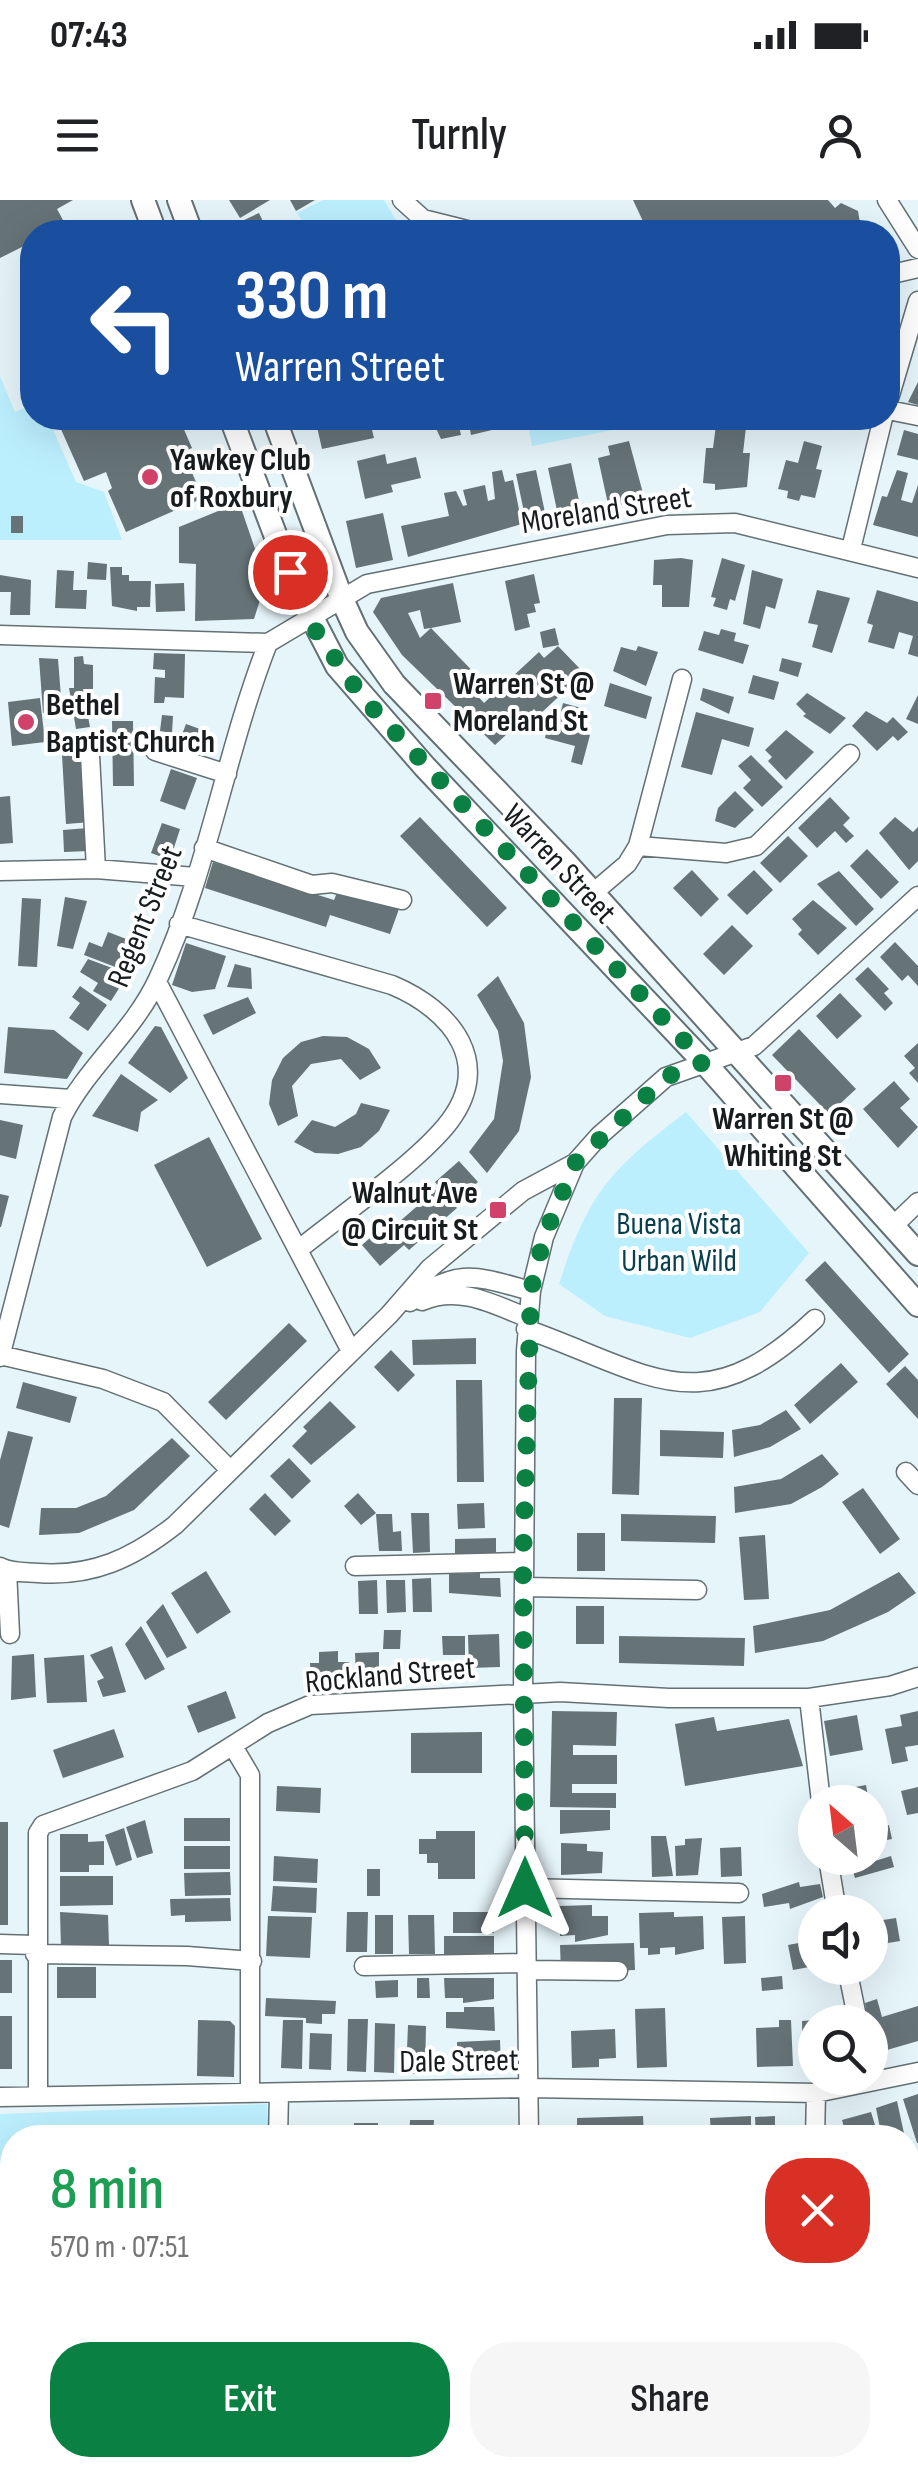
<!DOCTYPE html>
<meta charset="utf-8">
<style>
:root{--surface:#fff;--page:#f6f6f6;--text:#202124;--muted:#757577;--accent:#0b8043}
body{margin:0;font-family:"Sofia Sans Condensed",sans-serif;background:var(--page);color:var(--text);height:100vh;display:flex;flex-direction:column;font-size:38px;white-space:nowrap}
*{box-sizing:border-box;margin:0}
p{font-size:32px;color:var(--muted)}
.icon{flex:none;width:55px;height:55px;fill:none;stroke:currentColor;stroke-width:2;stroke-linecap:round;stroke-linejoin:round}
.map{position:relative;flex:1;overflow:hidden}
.side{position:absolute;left:0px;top:1925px;width:920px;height:352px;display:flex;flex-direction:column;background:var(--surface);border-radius:40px 40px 0 0;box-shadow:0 10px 40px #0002}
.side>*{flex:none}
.guide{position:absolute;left:20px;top:20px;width:880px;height:210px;border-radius:40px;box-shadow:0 10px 40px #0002;background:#1a4fa0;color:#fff;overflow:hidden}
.needle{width:65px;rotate:332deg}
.buttons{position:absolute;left:798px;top:1585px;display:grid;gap:20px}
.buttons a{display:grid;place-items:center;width:90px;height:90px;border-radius:50%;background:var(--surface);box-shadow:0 10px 40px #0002;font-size:50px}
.pin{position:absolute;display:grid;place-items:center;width:85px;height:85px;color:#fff;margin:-42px;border:5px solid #fff;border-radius:50%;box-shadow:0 2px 10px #0007}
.me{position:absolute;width:110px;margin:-55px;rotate:0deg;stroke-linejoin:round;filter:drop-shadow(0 0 8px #0008)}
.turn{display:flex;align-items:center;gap:35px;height:210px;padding:0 50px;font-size:45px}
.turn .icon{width:130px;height:130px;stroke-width:2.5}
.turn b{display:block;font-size:70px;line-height:85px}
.round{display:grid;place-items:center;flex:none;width:105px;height:105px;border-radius:40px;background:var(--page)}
.summary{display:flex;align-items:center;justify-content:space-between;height:170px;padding:0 50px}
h1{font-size:60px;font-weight:600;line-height:75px;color:#1e9e55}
.button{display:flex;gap:20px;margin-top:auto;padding:20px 50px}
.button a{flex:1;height:115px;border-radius:40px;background:var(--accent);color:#fff;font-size:40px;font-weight:600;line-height:115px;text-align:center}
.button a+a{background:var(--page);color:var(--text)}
.status{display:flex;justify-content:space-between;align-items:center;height:70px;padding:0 50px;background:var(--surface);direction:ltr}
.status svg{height:28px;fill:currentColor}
header{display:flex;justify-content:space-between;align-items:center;height:130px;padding:0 50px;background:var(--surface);font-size:45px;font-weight:600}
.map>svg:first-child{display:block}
.green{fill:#bceffe}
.building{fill:#667377;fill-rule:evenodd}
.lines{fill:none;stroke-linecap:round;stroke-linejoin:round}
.minor-casing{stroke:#637074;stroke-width:21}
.major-casing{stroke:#637074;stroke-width:26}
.minor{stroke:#fff;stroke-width:18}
.major{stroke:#fff;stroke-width:22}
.route{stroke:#0b8043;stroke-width:18;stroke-dasharray:0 32.4}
.poi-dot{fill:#d04269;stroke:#fff;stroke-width:4}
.labels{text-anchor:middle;stroke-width:8;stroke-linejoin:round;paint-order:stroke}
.poi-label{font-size:32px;font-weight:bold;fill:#171d1e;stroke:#fff;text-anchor:start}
.street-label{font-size:32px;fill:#171d1e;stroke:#fff}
.park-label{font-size:32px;fill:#073f4c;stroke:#fff}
</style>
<div class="status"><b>07:43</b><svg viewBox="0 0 49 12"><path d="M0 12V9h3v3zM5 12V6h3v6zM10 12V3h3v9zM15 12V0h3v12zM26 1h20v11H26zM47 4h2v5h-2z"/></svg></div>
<header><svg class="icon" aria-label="menu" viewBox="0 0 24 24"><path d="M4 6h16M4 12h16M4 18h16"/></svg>Turnly<svg class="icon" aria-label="person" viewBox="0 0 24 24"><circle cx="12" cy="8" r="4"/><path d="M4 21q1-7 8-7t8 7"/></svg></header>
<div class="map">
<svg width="918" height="2276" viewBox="0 0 918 2276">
<rect width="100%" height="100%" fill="#e6f5fa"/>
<path class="green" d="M323,0H384L403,32H309L297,13Z
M0,176L15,212L32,205V218H48L76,282L104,292L122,340H0Z
M527,218H626L628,227L532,246Z
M686,912L809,1053L760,1112L690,1138L605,1116L559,1084C589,992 610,970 686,912Z
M267,1904L268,1937L12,1938V2265H380L370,2276H0V1914Z
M681,2265H736C718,2276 698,2276 681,2265Z"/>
<path class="building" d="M0,0H73L57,9L69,31L32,32V50L26,45L0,58Z
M229,0H270L240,18Z
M290,0H315L296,11Z
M633,0H828L835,8L841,3L858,11L860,23L876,32H648Z
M259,13L268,32H234L231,26Z
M918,182V205L908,202Z
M56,218H199L182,225L192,248L183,252L203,298L126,332L108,291L112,288L106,272L84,281Z
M315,218H369L374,238L322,249Z
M385,218H422L423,221L388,229Z
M431,218H489L492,230L471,235L468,219L458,222L461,235L441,239Z
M500,218H521L522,224L502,228Z
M716,225L746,227L743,253H750L747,287L715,290V284L703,283L706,248H713Z
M904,230L918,234V260L897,255Z
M629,241L644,297L630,300L632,305L608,304L598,258L610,255L608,246Z
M804,241L822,246L816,269L822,270L815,298L801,295L799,301L787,298L788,291L778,289L786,260L798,263Z
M385,254L387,264L416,257L421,278L391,285L393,292L365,299L357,261Z
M571,263L582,315L559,320L548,268Z
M502,270L505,282L513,280L522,324L408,357L401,326L449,316L444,293L456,291L463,306L467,305L463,290L485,285L488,301L495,299L492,272Z
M536,270L547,322L527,326L516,274Z
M897,270L908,273L901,300L912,303L918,285V337L873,325L882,296L887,297Z
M233,305L235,311L241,308L266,381L254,419L195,421L196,364L179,363V327Z
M383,313L393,360L356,368L346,321Z
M11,316H23V333H11Z
M681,358L693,360L689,407H662V385H653L654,360Z
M722,358L745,365L735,401L730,399L727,410L713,406L716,398L711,397Z
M88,362L107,364L106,380L87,379Z
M110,367H122V375H129V381H151L150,407H137V411L112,406Z
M57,370L74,371L73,390H87L86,409L55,408Z
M752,370L783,379L775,409L766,406L760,429L743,424Z
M534,374L540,403L534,404L536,412L527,414L530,427L515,431L505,381Z
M0,375L31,380L30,415H10L11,392H0Z
M184,383L185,411L156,412L155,384Z
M453,383L461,422L431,428L485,484L475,493L484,503L539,452L544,458L558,446L584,473L539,515L534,509L495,545L402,455L373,412L381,398ZM420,410L424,429L431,428L420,438L408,413Z
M817,390L850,398L832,453L812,447L818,425L808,423Z
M877,390L918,402V457L908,454L913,436L899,432L894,449L868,442L873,425L867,423Z
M555,428L559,445L543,448L540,432Z
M721,429L736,433L734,441L749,445L743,464L698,450L704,431L719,435Z
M638,446L658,452L646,486L613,471L621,447L636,451Z
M154,453L185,454L184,498L165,497L164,503H154L155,477L165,478V470L153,469Z
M83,456L84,464L93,465V489H83L90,527L76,529L69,488H74V457Z
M39,458L58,459L62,510L43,513Z
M782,458L802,463L798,477L779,471Z
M753,475L779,482L774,500L748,493Z
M610,483L652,497L646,519L604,506Z
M703,488L734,497L729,514L700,500Z
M807,493L846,518L830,534L803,516L806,514L796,504Z
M918,495V524L906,519Z
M40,498L45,542L12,546L8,502Z
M563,503L585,509L579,532L590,535L582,565L571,562L575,546L545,538L550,517L559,519Z
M866,511L887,523L893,517L908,532L898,541L893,536L877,551L852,526Z
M696,512L754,528L749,547L722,539L712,575L681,567Z
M162,515L173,516L172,533L160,531Z
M112,521H133L134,586H113Z
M186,524L211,533L200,562L175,553Z
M786,530L814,552L786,580L768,561L772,557L765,550Z
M87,554L91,622L66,624L62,555Z
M751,555L783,587L762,607L743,588L751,580L738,566Z
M171,569L197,578L185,610L160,601Z
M735,591L754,610L735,628L715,621L718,608Z
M10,596L13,643L0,644V597Z
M830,597L850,618L843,625L854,636L846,643L835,631L817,648L798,628Z
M420,617L507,708L487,727L400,636Z
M895,617L913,632L918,627V661L909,670L879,633Z
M162,623L180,629L170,660L151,653Z
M88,628L89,651L64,652L63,630Z
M788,636L808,656L780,683L760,663Z
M867,649L899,682L881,699L850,666Z
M213,662L334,700L338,690L399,709L390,734L330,715L326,727L205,688Z
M692,670L719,699L701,717L673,688Z
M754,670L773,690L747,715L727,695Z
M839,671L874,709L856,726L817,684Z
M65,697L87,701L73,749L57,746Z
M22,698L41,699L37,767L18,766Z
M813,700L847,728L818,755L798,734L802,730L792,719Z
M732,725L753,746L724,775L703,754Z
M108,732L129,740L118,768L84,755L89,742L102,747Z
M895,742L918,766V786L908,775L902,781L880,757Z
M186,743L226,756L215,789L192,792L172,785Z
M88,759L128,774L111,801L93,791L98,783L80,772Z
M235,764L251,768L252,789L227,787Z
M868,767L889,789L884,793L893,803L885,811L855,779Z
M498,776L524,823L531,877L519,931L487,973L469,952L494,919L503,861L498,831L477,795Z
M80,786L107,805L88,831L69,818L80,803L72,797Z
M840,793L862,816L837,839L816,816Z
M248,797L256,813L213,835L203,815Z
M155,826L161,827L188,878L170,893L128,863Z
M8,827L54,830L83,853L67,879L4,873Z
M799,829L856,889L829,914L772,855Z
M323,836L347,837L369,849L381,868L360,880L341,859L311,864L292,886L298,916L278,926L269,904L272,880L283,858L301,842Z
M918,843V883L909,873L915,868L904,856Z
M121,874L158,900L141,912L138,932L92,916Z
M894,881L910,899L900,908L918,927L898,948L863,909Z
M361,903L390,910L379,931L361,947L338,954L315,953L294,942L312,920L335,927L356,914Z
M0,920L23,925L16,959L0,955Z
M209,937L262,1039L207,1067L154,965Z
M459,961L478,982L453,1003L457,1008L409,1050L404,1045L380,1066L362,1045L386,1024L391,1029L439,987L435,982Z
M0,994L9,996L1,1027H0Z
M825,1061L909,1154L889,1173L805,1080Z
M289,1123L307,1141L226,1220L208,1202Z
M476,1138V1164L413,1165L412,1140Z
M391,1150L415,1175L398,1192L374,1167Z
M841,1163L858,1182L810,1224L794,1205Z
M905,1166L918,1180V1219L886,1184Z
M456,1180H482L484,1282H457Z
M23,1182L77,1197L70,1223L16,1208Z
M614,1198H642L639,1295L612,1294Z
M330,1201L356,1227L311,1265L292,1246L307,1231L303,1227Z
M786,1210L801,1229L770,1247L734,1257L732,1230L760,1225Z
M660,1230L724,1232L723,1258L660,1256Z
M8,1231L33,1237L9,1328L0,1325V1260Z
M172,1238L190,1256L134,1310L79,1333L39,1335L41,1308H76L106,1296Z
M822,1254L839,1274L822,1287L791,1304L735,1313L734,1287L781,1279Z
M289,1258L311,1281L292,1299L270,1276Z
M863,1288L900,1339L880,1354L842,1302Z
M265,1293L291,1321L275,1336L249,1309Z
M358,1293L376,1313L361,1325L344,1306Z
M484,1303L485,1328L458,1329L457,1304Z
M411,1313H429L430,1352L413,1353Z
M376,1314H392L393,1332L401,1331L402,1351H379Z
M621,1314L716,1316L715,1343L621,1341Z
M577,1333H605V1371H577Z
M765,1335L769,1399L744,1400L739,1337Z
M496,1338V1358L455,1359V1339Z
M206,1371L231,1412L197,1434L171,1393Z
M899,1372L916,1393L888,1412L823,1441L755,1453L753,1426L830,1410Z
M480,1373V1378H500L501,1397L449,1393V1374Z
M431,1378L432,1412H413L412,1379Z
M377,1380L378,1414H359L358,1381Z
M386,1380H405L406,1412L387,1413Z
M163,1404L187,1448L167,1458L146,1422Z
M576,1406H604V1444H576Z
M141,1426L165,1469L145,1480L125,1444Z
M384,1430H401L400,1449H383Z
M499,1434L500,1467L469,1468L468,1435Z
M442,1436H465V1455H443Z
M619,1436L745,1438L744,1466L619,1463Z
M112,1446L126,1492L103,1497L97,1481L104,1478L90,1455Z
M338,1451V1462H349L350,1481L311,1482L310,1463H319V1452Z
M379,1452V1480L356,1481L355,1453Z
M34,1454L36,1497L11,1500L12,1456Z
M84,1455L87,1502L47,1503L44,1458Z
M226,1491L236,1518L198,1533L187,1506Z
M552,1511L617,1512L616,1546L573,1545V1555H617V1584H572V1593H616V1608L550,1607Z
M918,1511V1545L905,1547L908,1561L892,1564L885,1529L902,1526L900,1515Z
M857,1515L863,1550L830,1556L824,1521Z
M714,1517L717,1531L789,1519L803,1566L685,1586L675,1524Z
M114,1529L124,1557L63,1578L53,1550Z
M482,1532V1573H411V1533Z
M866,1585L869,1602H837L834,1591Z
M277,1586L321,1588L320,1613L276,1611Z
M918,1587V1613L907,1615L901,1591Z
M560,1610H610V1630L560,1634Z
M184,1618H230V1641H184Z
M145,1620L153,1653L137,1658L126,1627Z
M0,1622H8V1725H0Z
M889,1625L892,1639L881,1641L882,1648L870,1651V1629Z
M124,1628L132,1660L116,1666L105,1635Z
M436,1631H475V1679H438V1663H427V1654H419V1639H436Z
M60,1634H88V1642L104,1641V1665H89V1672H60Z
M651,1636H666L673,1676L652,1677Z
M702,1638L698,1675L676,1676L675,1646L685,1645V1639Z
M561,1643L587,1644V1651L603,1652L602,1673L561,1675Z
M184,1646H230V1669H184Z
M741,1647L742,1676L721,1677L720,1648Z
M274,1656L318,1659L317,1683L273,1681Z
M891,1656L894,1667L855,1678L852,1668Z
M367,1669H380V1696H367Z
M230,1672L231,1695L185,1696L184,1673Z
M60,1676H113V1705L60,1706Z
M799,1682L800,1687L820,1684L823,1697L790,1709L789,1703L764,1707L762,1694Z
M273,1686L317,1688L316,1713L271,1711Z
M230,1698L231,1721L185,1722V1715L171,1716L170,1699Z
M592,1705V1716H608V1735L575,1742V1735L560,1736L559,1706Z
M60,1712L108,1715L109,1745L61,1748Z
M347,1712H368L367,1752H346Z
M453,1712H494V1733H453Z
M674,1712V1717L703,1716L704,1749L675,1755V1747L660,1748V1754L648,1755V1748H640L639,1713Z
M375,1715H393V1754H375Z
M408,1715H434L435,1754H409Z
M268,1716L312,1717L310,1758L266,1756Z
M745,1716L746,1763L724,1764L722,1717Z
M896,1718L900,1741L870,1746V1722Z
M444,1736H494V1757L444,1756Z
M815,1740V1766L793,1770L788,1745Z
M634,1743L635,1770L561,1773L560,1745Z
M0,1760H12V1793H0Z
M57,1767H96V1798H57Z
M782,1776L783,1789L762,1791L761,1778Z
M417,1778H429L430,1798H417Z
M444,1778H494V1799L463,1803V1798H445Z
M398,1780V1797L376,1798L375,1781Z
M266,1798L336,1801L335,1814H322V1824L306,1823V1818L265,1816Z
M877,1799L882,1817L918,1806V1841L873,1854L865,1803Z
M464,1807H494L495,1831L446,1828V1812H464Z
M665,1808L667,1867L637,1868L635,1809Z
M0,1816H12V1869H0Z
M348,1819H368L366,1872L347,1871Z
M198,1820L230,1821L235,1826L234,1877L197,1876Z
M283,1820H303L302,1869L281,1868Z
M779,1820H791L793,1866L757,1867L756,1828L779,1827Z
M815,1820V1870L803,1871L802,1821Z
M375,1823L395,1824L394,1873L374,1872Z
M408,1825L426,1826L425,1874H406Z
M615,1829L616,1858L599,1859V1867L572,1868L571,1831Z
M310,1833L332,1834L331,1870L309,1869Z
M500,1840L501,1867L458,1869L457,1842Z
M918,1894V1943H917L903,1899Z
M897,1901L905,1938H882L876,1908Z
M871,1912L879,1938H847L842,1920Z
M643,1916L644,1938H570L569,1926H577V1918Z
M751,1916V1938H711L710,1918Z
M775,1916V1938H756L755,1917Z
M410,1920H434L433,1938H409Z
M354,1923H378V1938H353Z
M299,1928L324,1929V1938H299Z
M918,1954V1969L910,1973L908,1959Z
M918,2003V2049H912L908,2005Z
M918,2096V2142L911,2143L908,2098Z
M918,2241V2267L899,2269V2265H908V2242Z
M458,2265H494L495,2272L459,2273Z
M818,2265H841L842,2276H819Z
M603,2268V2276H568V2269Z"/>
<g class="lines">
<defs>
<path id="minor" d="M402,0L423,19L475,32
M887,0L918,49
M888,75L918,68
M888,202L918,101
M888,210L918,216
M851,349L883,218
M0,435L268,443
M155,551L227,574
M90,555L96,669
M638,646L726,653L756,646L850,554
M204,648L312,685L332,683L402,700
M0,671L96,669L195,677
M593,693L627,664L638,646L682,479
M179,724L392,785C452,810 497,865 445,927C411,967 340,1016 298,1050
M157,782L351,1151
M0,894L71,899
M892,1027L918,1002
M422,1101C459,1085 493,1104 528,1118
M410,1102C460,1067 475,1076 531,1091
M526,1129C654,1175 701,1226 815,1119
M0,1155L103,1179L163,1202L230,1270
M0,1157L62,917C87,867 134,831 158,779C208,672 225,553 268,443L367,384L667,325L735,323L918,368
M906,1272L918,1285
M355,1366L523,1362
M0,1367C11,1373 25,1372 38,1373C93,1377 133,1358 175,1325L389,1115L430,1068L523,991L575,963
M7,1370L10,1434
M524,1387L697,1390
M809,1498L821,1602
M234,1548L250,1575V1893
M828,1658L837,1712
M525,1688L739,1693
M0,1744L35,1745
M35,1754L187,1756L252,1761
M364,1766L527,1763
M847,1768L858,1822
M527,1770L618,1771
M38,1896V1633L43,1625L192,1571L268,1523L310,1505L560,1492L669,1498H809L890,1486L918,1477
M0,1897L530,1888L816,1893L918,1872
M278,1938L279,1893
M529,1938L523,1494L526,1151L531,1091L544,1037L575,963L599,936L666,877L754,846L918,696
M815,1938L816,1893
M908,2075L918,2074
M406,2265L420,2276
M648,2265L655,2276
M262,2276L263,2265
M757,2276L770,2265"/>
<path id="major" d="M143,0L155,32
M179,0L191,32
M231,218L292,379L337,466L425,567L704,862L918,1105
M274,218L341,397L357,432L394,484L565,662L918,1054"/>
</defs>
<use href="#minor" class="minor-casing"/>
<use href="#major" class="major-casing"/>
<use href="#minor" class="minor"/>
<use href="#major" class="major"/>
</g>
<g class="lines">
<path class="route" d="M290,372L316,431L363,498L704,862L666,877L575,963L544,1037L531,1090L523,1362L525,1688"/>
</g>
<g class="poi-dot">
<circle cx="150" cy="277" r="10"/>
<rect x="423" y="491" width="20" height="20" rx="5"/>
<circle cx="26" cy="522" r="10"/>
<rect x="773" y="873" width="20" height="20" rx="5"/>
<rect x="488" y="1000" width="20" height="20" rx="5"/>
</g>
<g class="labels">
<g class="poi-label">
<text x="170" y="270">Yawkey Club<tspan x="170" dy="37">of Roxbury</tspan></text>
<text x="453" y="494">Warren St @<tspan x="453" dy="37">Moreland St</tspan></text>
<text x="46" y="515">Bethel<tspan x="46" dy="37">Baptist Church</tspan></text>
<text x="783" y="929" text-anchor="middle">Warren St @<tspan x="783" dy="37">Whiting St</tspan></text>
<text x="478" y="1003" text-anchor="end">Walnut Ave<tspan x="478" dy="37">@ Circuit St</tspan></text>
</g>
<g class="street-label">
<text transform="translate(606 309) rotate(-9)" y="11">Moreland Street</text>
<text transform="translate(560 663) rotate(47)" y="11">Warren Street</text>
<text transform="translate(144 716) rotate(-68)" y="11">Regent Street</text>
<text transform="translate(390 1474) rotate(-5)" y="11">Rockland Street</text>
<text transform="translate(459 1860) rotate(-1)" y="11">Dale Street</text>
</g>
<g class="park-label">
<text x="679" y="1034">Buena Vista<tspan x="679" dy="37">Urban Wild</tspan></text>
</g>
</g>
</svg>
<div class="buttons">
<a><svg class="needle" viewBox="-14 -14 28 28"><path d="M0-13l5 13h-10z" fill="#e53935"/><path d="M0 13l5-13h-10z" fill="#757577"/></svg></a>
<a><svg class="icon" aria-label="sound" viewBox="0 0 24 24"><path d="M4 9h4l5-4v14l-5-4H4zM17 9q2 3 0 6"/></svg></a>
<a><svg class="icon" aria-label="search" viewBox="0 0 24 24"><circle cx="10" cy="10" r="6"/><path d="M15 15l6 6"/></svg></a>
</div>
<div class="pin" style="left:290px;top:372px;background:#d93025"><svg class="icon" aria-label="arrive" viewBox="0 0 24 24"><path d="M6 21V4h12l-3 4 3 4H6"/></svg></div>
<svg class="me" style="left:525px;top:1688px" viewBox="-20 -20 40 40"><path d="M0-17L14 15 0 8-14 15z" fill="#0b8043" stroke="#fff" stroke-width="4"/></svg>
<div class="guide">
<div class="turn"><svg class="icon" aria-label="left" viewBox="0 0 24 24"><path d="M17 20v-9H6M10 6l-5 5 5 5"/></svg><div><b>330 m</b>Warren Street</div></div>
</div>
<section class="side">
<div class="summary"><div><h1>8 min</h1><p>570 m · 07:51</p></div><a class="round" style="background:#d93025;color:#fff"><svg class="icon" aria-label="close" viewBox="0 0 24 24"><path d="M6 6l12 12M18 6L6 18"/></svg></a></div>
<div class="button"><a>Exit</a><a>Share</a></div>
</section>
</div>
